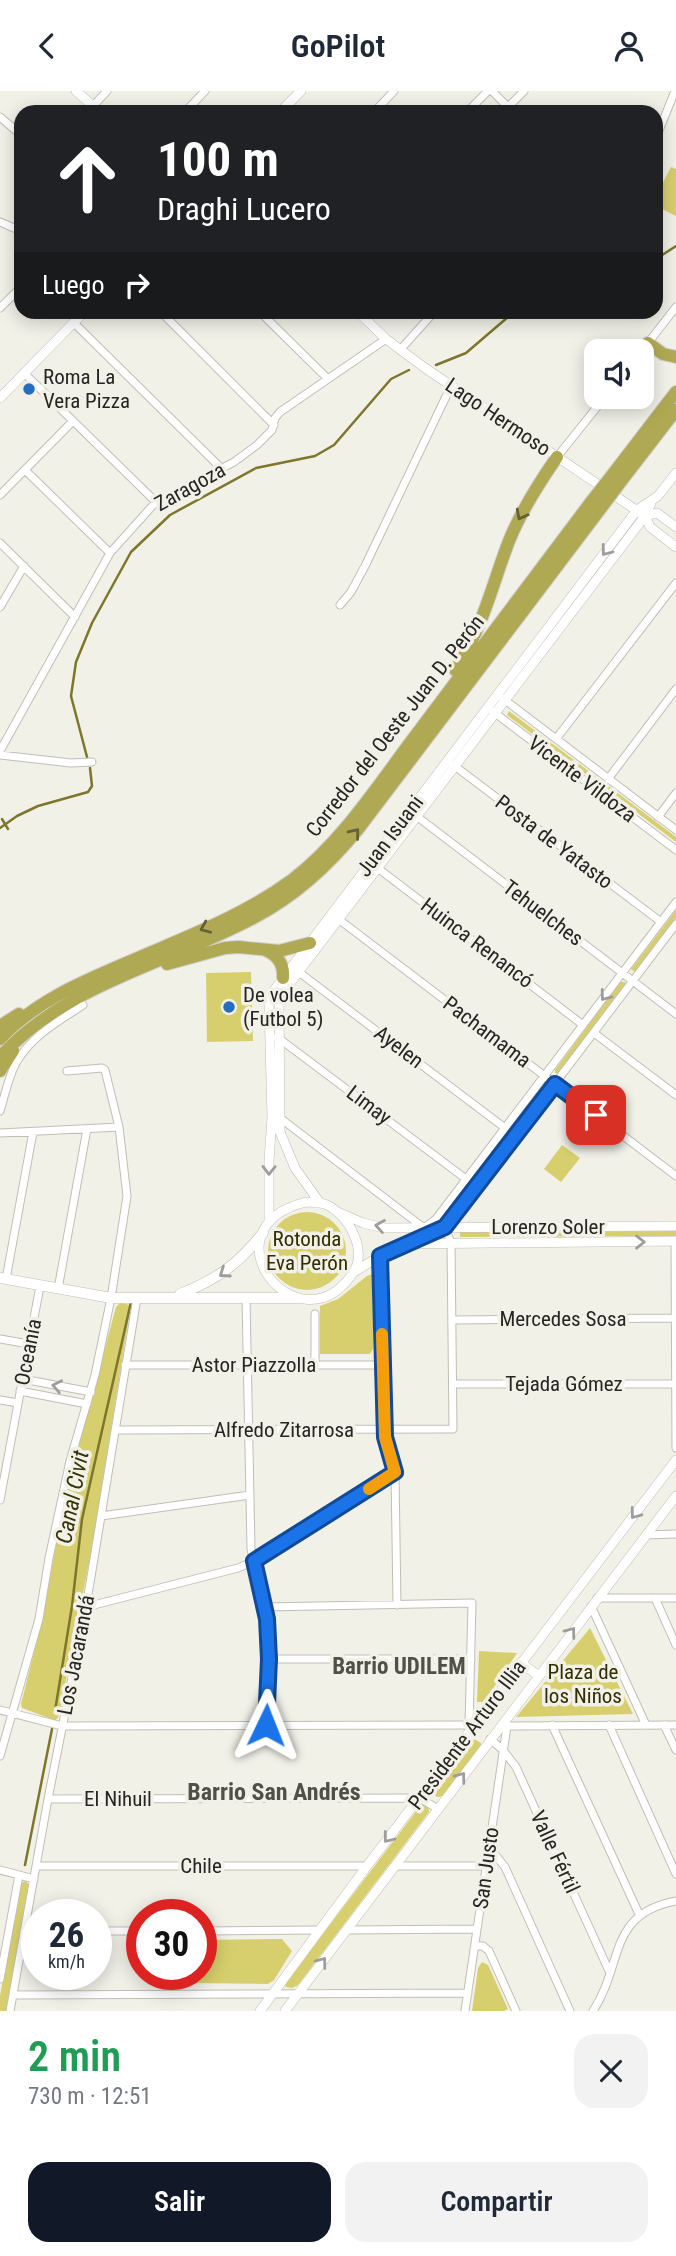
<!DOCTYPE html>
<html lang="es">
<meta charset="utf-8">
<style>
:root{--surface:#fff;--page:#f2f2f3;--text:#1f2937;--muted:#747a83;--accent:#111827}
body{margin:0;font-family:"Roboto Condensed",sans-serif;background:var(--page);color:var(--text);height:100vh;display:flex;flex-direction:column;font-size:26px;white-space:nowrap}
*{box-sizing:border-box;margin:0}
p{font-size:23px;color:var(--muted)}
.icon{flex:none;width:38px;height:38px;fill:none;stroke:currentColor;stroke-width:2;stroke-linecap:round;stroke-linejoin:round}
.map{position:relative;height:1920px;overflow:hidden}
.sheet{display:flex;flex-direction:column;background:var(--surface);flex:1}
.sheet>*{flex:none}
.banner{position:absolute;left:14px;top:14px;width:649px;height:214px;border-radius:21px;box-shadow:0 4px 18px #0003;background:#202124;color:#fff;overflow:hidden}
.buttons{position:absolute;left:584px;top:248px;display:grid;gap:14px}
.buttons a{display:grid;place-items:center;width:70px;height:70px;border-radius:14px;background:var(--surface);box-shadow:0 4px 18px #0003;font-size:35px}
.speed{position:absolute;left:21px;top:1808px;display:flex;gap:14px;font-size:35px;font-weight:700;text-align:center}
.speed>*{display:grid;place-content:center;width:91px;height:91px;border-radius:50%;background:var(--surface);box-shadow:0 4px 18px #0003;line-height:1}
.speed small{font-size:18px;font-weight:400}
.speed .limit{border:10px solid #d22;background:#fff;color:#111}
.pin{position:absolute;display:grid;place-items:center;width:60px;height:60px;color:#fff;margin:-30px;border-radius:14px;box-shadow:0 4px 10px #0006}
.me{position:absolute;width:77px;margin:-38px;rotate:2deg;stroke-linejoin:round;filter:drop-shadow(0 0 5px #0008)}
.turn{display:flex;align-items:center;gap:24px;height:147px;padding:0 28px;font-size:32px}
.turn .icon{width:91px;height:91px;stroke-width:2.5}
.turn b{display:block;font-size:49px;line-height:60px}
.then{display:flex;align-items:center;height:66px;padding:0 28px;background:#0003;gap:14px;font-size:26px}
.round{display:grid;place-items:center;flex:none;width:74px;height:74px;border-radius:21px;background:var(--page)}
.headline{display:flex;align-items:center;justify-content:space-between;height:119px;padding:0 28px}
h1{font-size:42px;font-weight:600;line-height:52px;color:#1e9e55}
.primary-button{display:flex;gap:14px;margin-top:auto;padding:14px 28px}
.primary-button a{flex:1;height:80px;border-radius:21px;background:var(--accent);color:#fff;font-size:28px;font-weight:600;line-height:80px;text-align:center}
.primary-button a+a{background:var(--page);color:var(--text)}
header{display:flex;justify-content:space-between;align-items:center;height:91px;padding:0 28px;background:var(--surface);font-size:32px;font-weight:600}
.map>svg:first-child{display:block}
.green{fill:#d7cf6d}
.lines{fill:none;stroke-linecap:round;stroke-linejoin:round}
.stream{stroke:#7d762c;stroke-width:2.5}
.minor-casing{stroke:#bfbfb6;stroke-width:9}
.tertiary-casing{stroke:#bfbfb6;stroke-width:10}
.secondary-casing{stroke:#bfbfb6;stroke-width:11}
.motorway-casing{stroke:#cfcfce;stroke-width:14}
.minor{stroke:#fff;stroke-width:7}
.tertiary{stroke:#fff;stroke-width:9}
.secondary{stroke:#fff;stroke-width:10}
.motorway{stroke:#b0a953;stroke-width:12}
.motorway-bridge-casing{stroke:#cfcfce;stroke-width:14;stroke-linecap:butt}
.motorway-bridge{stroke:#b0a953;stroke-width:12}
.oneway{stroke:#646038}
.oneway2{stroke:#9d9d9c}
.route-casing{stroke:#114b97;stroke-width:18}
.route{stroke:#1a73e8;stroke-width:12}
.slow{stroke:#f59e0b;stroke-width:12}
.poi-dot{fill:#276dbd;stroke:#f2f1e8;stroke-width:2.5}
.labels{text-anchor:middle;stroke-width:7;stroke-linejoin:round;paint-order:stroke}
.poi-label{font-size:21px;fill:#262522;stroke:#f2f1e8;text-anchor:start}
.street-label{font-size:21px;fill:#262522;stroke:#f2f1e8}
.park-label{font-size:21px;fill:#312d01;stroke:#f2f1e8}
.water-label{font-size:23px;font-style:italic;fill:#373306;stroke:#f2f1e8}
.neighbourhood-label{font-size:23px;font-weight:bold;fill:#505049;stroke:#f2f1e8}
.quarter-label{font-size:24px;font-weight:bold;fill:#505049;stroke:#f2f1e8}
</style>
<header><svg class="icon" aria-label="back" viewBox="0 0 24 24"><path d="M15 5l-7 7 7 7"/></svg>GoPilot<svg class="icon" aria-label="person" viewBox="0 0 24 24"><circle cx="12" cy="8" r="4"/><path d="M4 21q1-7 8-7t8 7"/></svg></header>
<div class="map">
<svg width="676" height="1920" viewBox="0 0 676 1920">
<rect width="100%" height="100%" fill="#f2f1e8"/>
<path class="green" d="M671,76L676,78V125L656,115V105Z
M509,620L676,746V751L507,624Z
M676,819V827L635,881L631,878Z
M251,881L253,950L207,951L206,882Z
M620,891H625V894L559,982H555V979Z
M544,994L547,995L546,999L445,1130L443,1127Z
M562,1054L580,1067L561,1091L544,1078Z
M268 1160a39 39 0 1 1 78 0a39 39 0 1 1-78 0Z
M676,1140V1145L460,1146V1141Z
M372,1183L374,1186L373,1258L370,1263H320V1215L338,1208L367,1185Z
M120,1212L131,1214L92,1456L59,1625L56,1629H54L22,1617L21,1613L43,1526L64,1409L116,1216Z
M590,1537L633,1623L516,1626Z
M479,1560L517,1562L484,1611H477Z
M472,1646L482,1653L444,1705L437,1706L433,1702V1698Z
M424,1713L428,1715L429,1721L298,1894L292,1897L286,1896L285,1893L420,1715Z
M26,1790L29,1794L6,1920H0V1905L20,1794L23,1791Z
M282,1848L292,1860L274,1889L268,1893L186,1892V1883H201V1849Z
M482,1871L488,1874L508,1918L504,1920H472L478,1877Z"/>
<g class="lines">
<path class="stream" d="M656,168L676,155
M436,274L466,262L508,226L519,220
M87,666L71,605L76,571L92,532L131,461L170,424L256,377L315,365L334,354L391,288L409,279
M2,728L8,738
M0,737L17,725L38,715L88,701L92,695L90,677
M55,1620L72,1515L82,1428L131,1211
M25,1774L52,1638"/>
<defs>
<path id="minor" d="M492,0L513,21
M93,15L107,0
M508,16L524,0
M185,21L205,0
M374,21L394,0
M467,21L488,0
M0,26L21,44
M656,47L675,0
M0,131L21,140
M0,217L21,196
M160,220L274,334
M259,220L328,288
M74,232L222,378
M400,259L435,220
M641,261L676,216
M24,282L156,411
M557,366L605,306
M25,379L110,462
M0,404L73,330
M0,452L75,526
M340,514L351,501L366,473L451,295
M0,516L24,475
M501,606L676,739
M491,619L676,759
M556,648L676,492
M0,660L110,462L155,412L234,371L257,354L272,339L275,327L280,321L386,248
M0,664L71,672L92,671
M452,673L661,831
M608,688L676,598
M415,724L676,923
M658,726L676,702
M375,775L583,934
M337,827L676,1085
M296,879L505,1037
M594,942L676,1004
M277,946L466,1088
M0,1020C5,1004 8,987 16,972C31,945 59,930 83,914
M276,1027H280L424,1137L436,1128L676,811
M0,1042L119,1036
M675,1150L676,1357
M410,1152L445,1136L453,1127L676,833
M380,1165L385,1346L395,1381L397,1514
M6,1188L33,1041
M58,1198L87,1038
M246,1207L251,1458L267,1528L269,1568L266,1634
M452,1229L675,1227
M0,1248L29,1253
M125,1274H383
M315,1274V1223
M23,1288L91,1301
M453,1293H675
M20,1300L87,1313
M0,1309L18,1312
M115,1339L453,1338L451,1152L445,1136
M0,1409L40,1195
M101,1425L250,1404
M646,1444L676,1443
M597,1507H676
M655,1507L676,1554
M591,1515L646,1634
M86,1516L238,1477L254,1470L395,1381
M265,1516L472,1512L469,1634
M269,1568H471
M0,1619L62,1635L474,1634
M552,1634L639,1823
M609,1634L676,1783
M664,1634L676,1659
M505,1635L676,1634
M490,1648L503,1659L516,1676L610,1882
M0,1665L39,1528L49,1467L70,1370L95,1284L111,1207L127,1105L119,1036L105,979L102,977L67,980
M48,1708L420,1707L438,1718
M489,1756L505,1776L570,1920
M36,1775H367
M394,1775H486
M0,1779L34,1788
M346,1839L477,1838
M96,1840H142
M201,1840L319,1839
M24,1841H37
M475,1855H483L489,1860L516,1920
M0,1888L19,1784
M13,1904L468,1902
M10,1920L48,1708L86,1516L137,1207
M465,1920L507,1635
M593,1920C624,1873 607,1823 676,1810"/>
<path id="tertiary" d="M76,0L100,21
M280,21L301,0
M357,220L386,248L425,277L645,425L650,436L676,456
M0,307L85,220
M645,425L657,422L676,436
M306,1111C314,1111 321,1111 327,1114C349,1124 368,1160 353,1182C299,1262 200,1138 306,1111Z
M320,1112L295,1077L280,1041L279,910L284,900L645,425L651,412
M338,1121L363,1132L384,1137L676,1135
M269,1131V1069L272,1027L269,914L272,902L637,419L658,405L676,382
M354,1181L380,1165L408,1153L676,1150
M521,1572L539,1585
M260,1920L367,1775L676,1369
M285,1920L676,1405"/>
<path id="secondary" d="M0,1187L111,1207H297
M180,1203C218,1188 238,1173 263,1142"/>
<path id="motorway" d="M648,252L663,263L676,266
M613,383L676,301
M622,389L676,319
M455,579C482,540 492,494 509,450C521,420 539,392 557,366
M265,859C278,864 284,873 283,887
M167,873L225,857L238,856L279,860L310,852
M0,935L19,923
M0,948C35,910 84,890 131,870C186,846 243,825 292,789C344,749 380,691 419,640C476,563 534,487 591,411
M0,966C69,891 168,873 255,826C295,805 330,773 359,737L601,417
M0,980L13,960"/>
</defs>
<use href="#minor" class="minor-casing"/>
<use href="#tertiary" class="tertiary-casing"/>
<use href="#secondary" class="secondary-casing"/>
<use href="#motorway" class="motorway-casing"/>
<use href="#minor" class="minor"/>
<use href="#tertiary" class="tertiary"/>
<use href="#secondary" class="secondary"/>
<use href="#motorway" class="motorway"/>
<defs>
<path id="motorway-bridge" d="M591,411L613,383
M601,417L622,389"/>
</defs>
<use href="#motorway-bridge" class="motorway-bridge-casing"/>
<use href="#motorway-bridge" class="motorway-bridge"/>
</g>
<defs><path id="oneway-chevron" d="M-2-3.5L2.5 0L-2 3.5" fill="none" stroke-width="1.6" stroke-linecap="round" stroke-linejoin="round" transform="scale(1.75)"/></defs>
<g class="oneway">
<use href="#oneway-chevron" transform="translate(521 424) rotate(118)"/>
<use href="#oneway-chevron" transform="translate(355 742) rotate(-51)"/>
<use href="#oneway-chevron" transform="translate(205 837) rotate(157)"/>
</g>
<g class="oneway2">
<use href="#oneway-chevron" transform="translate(606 460) rotate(127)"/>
<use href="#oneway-chevron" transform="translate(605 905) rotate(127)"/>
<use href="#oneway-chevron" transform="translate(269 1079) rotate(91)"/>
<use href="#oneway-chevron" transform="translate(380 1135) rotate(-171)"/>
<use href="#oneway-chevron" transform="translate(640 1151)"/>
<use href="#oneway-chevron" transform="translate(224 1182) rotate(145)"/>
<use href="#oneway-chevron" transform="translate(57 1295) rotate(-169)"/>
<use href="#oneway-chevron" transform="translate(635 1423) rotate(127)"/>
<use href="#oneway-chevron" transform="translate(571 1541) rotate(-53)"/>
<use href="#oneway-chevron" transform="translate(461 1686) rotate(-53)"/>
<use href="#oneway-chevron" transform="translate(388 1747) rotate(128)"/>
<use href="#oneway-chevron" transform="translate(322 1871) rotate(-53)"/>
</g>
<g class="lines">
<defs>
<path id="route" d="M266,1634L269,1568L267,1528L254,1470L395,1381L385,1346L380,1165L445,1136L555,993L596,1024"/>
</defs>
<use href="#route" class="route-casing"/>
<use href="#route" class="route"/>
<path class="slow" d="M369,1398L395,1381L385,1346L382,1243"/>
</g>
<g class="poi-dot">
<circle cx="29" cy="298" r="7"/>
<circle cx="229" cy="916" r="7"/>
</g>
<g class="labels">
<g class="poi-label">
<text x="43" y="293">Roma La<tspan x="43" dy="24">Vera Pizza</tspan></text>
<text x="243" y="911">De volea<tspan x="243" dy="24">(Futbol 5)</tspan></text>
</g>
<g class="street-label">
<text transform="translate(498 326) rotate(34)" y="7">Lago Hermoso</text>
<text transform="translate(190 396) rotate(-29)" y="7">Zaragoza</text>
<text transform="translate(395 635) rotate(-52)" y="7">Corredor del Oeste Juan D. Perón</text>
<text transform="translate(582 688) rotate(37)" y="7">Vicente Vildoza</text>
<text transform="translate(390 745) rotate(-53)" y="7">Juan Isuani</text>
<text transform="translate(554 751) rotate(37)" y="7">Posta de Yatasto</text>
<text transform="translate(543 822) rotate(37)" y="7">Tehuelches</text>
<text transform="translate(477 852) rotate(37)" y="7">Huinca Renancó</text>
<text transform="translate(487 941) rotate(37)" y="7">Pachamama</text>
<text transform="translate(399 956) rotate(37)" y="7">Ayelen</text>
<text transform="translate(369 1014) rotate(37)" y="7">Limay</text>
<text x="548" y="1143">Lorenzo Soler</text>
<text x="563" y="1235">Mercedes Sosa</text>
<text transform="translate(28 1261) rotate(-79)" y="7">Oceanía</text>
<text x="254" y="1281">Astor Piazzolla</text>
<text x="564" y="1300">Tejada Gómez</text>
<text x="284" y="1346">Alfredo Zitarrosa</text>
<text transform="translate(76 1564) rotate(-79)" y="7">Los Jacarandá</text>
<text transform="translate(467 1644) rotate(-53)" y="7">Presidente Arturo Illia</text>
<text x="118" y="1715">El Nihuil</text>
<text transform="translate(555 1761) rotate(65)" y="7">Valle Fértil</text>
<text x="201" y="1782">Chile</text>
<text transform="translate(486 1777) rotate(-82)" y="7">San Justo</text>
</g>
<g class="park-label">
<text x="307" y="1155">Rotonda<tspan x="307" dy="24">Eva Perón</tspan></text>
<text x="583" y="1588">Plaza de<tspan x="583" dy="24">los Niños</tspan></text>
</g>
<g class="water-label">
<text transform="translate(72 1406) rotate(-79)" y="8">Canal Civit</text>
</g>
<g class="neighbourhood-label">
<text x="399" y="1583">Barrio UDILEM</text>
</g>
<g class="quarter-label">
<text x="274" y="1709">Barrio San Andrés</text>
</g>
</g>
</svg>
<div class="buttons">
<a><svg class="icon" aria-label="sound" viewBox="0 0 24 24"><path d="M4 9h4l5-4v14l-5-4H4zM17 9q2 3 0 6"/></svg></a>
</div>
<div class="speed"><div>26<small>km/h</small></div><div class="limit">30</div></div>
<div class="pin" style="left:596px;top:1024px;background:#d93025"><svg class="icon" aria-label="arrive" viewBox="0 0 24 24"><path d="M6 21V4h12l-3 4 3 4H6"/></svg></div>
<svg class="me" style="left:266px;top:1634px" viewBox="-20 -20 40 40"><path d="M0-17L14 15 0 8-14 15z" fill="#1a73e8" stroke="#fff" stroke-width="4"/></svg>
<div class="banner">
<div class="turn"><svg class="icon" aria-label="ahead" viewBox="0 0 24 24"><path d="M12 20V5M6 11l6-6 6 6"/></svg><div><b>100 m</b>Draghi Lucero</div></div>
<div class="then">Luego<svg class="icon" aria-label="right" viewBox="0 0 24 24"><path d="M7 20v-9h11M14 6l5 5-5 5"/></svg></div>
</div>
</div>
<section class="sheet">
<div class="headline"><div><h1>2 min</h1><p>730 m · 12:51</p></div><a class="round"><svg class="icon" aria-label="close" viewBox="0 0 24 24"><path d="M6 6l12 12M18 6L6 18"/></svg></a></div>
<div class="primary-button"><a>Salir</a><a>Compartir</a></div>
</section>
